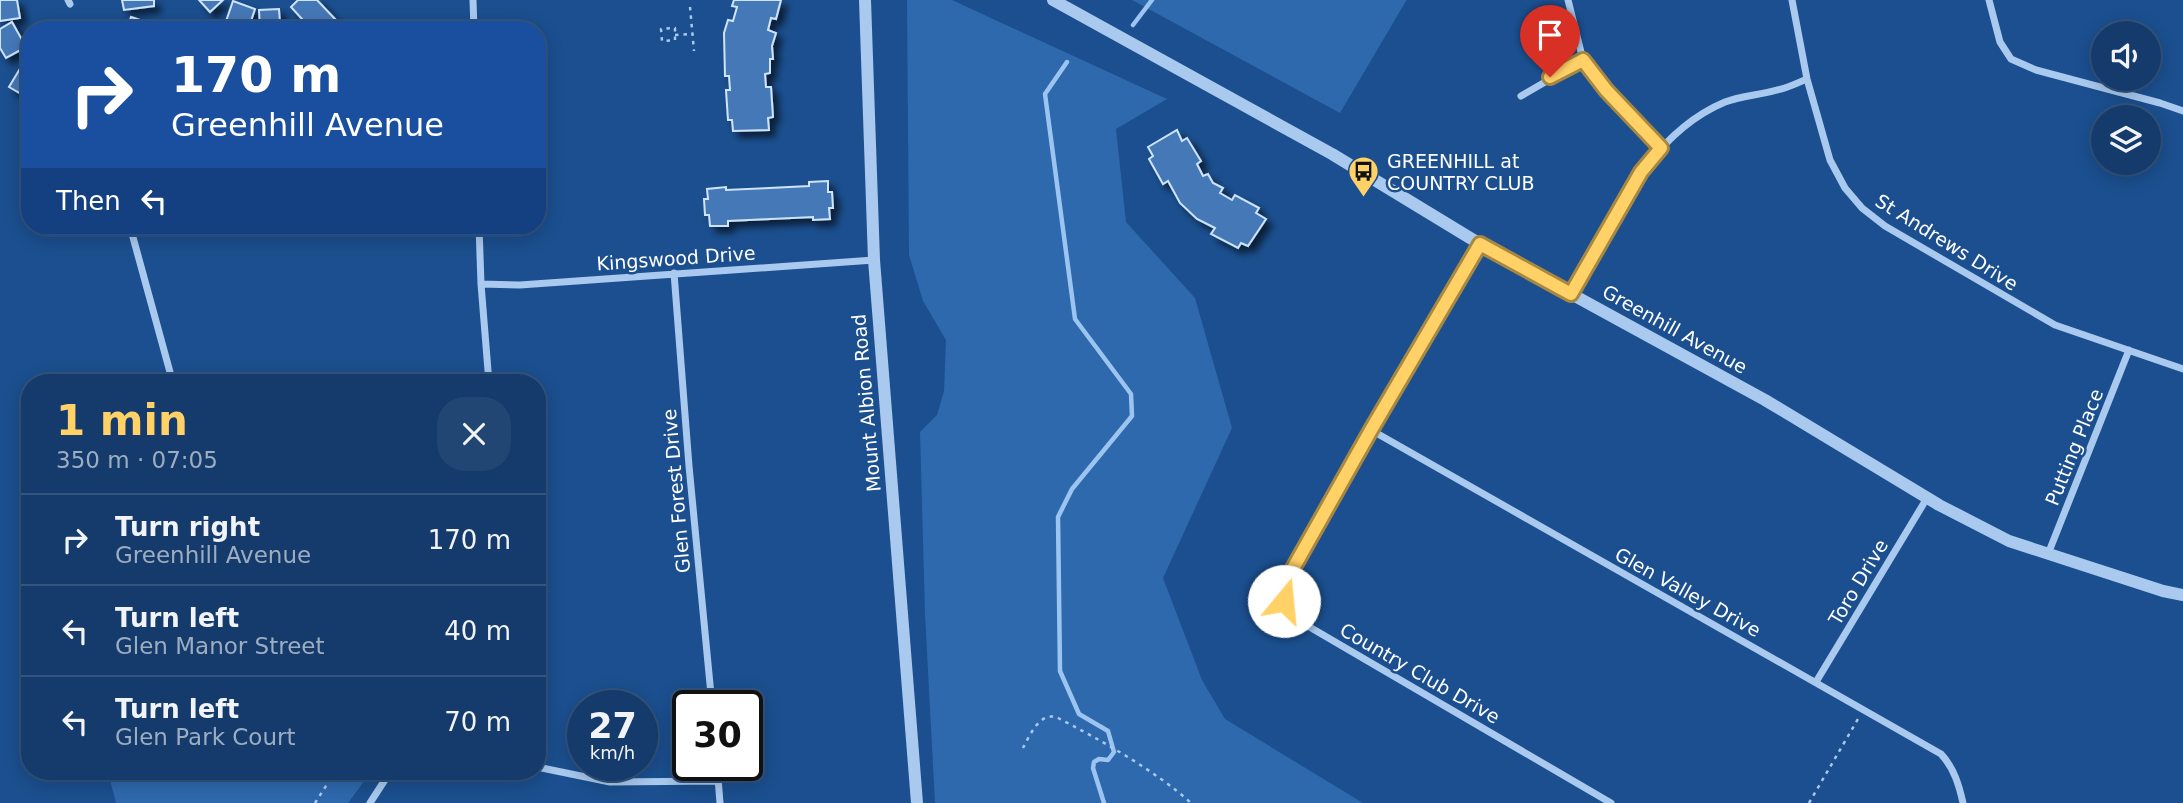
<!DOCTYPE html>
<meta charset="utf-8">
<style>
:root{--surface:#143b6b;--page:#214673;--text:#f1f3f6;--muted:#9dadc1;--line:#33557e;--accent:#ffd166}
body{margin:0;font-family:"DejaVu Sans",sans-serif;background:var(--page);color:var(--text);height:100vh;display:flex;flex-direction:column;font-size:26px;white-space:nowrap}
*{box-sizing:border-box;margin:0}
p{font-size:23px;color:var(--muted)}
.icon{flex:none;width:38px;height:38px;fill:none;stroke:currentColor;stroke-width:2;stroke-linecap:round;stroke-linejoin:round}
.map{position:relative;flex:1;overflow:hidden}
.side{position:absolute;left:21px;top:374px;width:525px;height:406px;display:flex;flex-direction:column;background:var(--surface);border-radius:28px;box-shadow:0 4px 18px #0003,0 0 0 2px var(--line)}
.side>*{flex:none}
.hud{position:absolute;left:21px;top:21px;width:525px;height:214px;border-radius:28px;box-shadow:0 4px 18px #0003,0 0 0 2px var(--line);background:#1a4fa0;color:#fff;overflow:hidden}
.tools{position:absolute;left:2091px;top:21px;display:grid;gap:14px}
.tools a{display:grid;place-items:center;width:70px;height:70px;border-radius:50%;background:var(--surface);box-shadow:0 4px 18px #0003,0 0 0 2px var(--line);font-size:35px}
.speed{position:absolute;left:567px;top:690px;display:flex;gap:14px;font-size:35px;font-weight:700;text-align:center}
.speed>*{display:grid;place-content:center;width:91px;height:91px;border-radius:50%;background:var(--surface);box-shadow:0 4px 18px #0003,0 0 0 2px var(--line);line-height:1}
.speed small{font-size:18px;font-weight:400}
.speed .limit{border:4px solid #111;border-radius:10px;background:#fff;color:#111}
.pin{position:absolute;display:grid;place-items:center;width:60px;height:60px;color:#fff;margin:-72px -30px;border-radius:50% 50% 50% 0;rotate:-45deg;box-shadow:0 0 7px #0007}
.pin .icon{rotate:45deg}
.me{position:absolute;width:77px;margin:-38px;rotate:17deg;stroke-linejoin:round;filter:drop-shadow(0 0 5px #0008)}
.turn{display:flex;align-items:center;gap:24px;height:147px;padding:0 35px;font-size:32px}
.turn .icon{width:91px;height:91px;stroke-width:2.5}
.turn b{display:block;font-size:49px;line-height:60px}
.then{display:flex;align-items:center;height:66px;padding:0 35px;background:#0003;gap:14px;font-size:26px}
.round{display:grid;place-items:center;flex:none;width:74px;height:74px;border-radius:28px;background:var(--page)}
.head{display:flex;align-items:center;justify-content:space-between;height:119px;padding:0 35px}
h1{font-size:42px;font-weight:700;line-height:52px;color:var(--accent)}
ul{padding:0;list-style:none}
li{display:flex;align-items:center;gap:21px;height:91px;padding:0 35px;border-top:2px solid var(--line)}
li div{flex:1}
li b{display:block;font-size:26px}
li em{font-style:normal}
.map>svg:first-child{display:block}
.green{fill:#2e69ad}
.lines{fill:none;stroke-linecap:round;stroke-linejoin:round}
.stream{stroke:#9cc4f0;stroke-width:4.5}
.building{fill:#4478b7;stroke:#cfe3fa;stroke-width:2;filter:url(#shadow)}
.path{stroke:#a9c9ee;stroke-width:2.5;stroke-dasharray:3.5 5;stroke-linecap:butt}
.minor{stroke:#a9c9ee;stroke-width:7}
.tertiary{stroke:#a9c9ee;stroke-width:12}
.route-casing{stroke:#a68842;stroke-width:18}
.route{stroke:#ffd166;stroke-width:12}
.labels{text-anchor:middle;stroke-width:5;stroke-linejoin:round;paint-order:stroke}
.poi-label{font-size:19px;fill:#fff;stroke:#1b4f8f;text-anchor:start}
.street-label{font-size:19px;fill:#fff;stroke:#1b4f8f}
</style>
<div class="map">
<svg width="2183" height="803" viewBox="0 0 2183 803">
<defs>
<filter id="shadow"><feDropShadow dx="6" dy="6" stdDeviation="3.5" flood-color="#0009"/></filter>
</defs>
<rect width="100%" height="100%" fill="#1b4f8f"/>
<path class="green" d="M907,0H952L1167,99L1116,129L1126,222L1195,298L1232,428L1163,578L1202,680L1225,719L1363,803H935L925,614L920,432L937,415L944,391L946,340L923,301L909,255Z
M1132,0H1406V1L1340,113Z
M108,772H371L348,803H116Z"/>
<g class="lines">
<path class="stream" d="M1133,25L1152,0
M1067,62L1045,94L1075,319L1131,394L1132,416L1072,489L1058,517L1060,671L1079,714L1108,731L1114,752L1108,760L1099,759L1094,762L1093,768L1104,803"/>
</g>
<path class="building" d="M0,0H17L20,18L0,21Z
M122,0H154V6L124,10Z
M199,0H223L210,12Z
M298,0H317L336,20L326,30H312L291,7Z
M734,0H781L776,19L771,18L768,30L776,33L772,46L773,59H770V73L765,74L766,87H771L773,117L768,118L769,130L733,131L732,120H728L726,90H730L729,76H725L724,33L728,20L733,21L737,7L732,6Z
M233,1L255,9L248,30H223Z
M279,9L280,23L290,22L291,30H260L259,10Z
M131,17L161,27L160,30H127Z
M12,22L26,47L6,58L0,48V29Z
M30,52V99L9,87Z
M1177,130L1182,141L1187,138L1201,161L1197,164L1203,176L1208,174L1213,183L1223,188L1220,193L1232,200L1235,195L1259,208L1256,213L1266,219L1248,246L1241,243L1238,248L1211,234L1215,228L1197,219L1180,203L1168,181L1163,184L1149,159L1153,156L1148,147Z
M828,181V192H832L833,208H829L830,219L813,220V217L728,221V226H710L709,215H705L704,199H708L707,189L726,187V190L809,186V182Z"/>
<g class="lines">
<path class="path" d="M690,7L694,51
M675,28V40L662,41L661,29Z
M675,35L692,34
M1023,748C1030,735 1039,713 1056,717C1099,739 1156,771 1191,803
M315,803L335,772
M1809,803L1858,719"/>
<path class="minor" d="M68,0L70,4
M473,0L474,30
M1568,0L1583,60L1606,90L1661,148
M1792,0L1807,79L1830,160L1845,188L1862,208L1885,226L2055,325L2183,369
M1989,0L2000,42L2011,59L2036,70L2160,103L2183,111
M1521,96L1583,60
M132,226L131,230L173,383
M479,226L481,284L489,383
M1480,244L1286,581C1282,598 1286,612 1301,622L1611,803
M674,273L689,466L712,705
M481,284L520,285L874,260
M1571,294C1611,224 1646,135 1725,102C1741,96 1760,95 1777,90C1788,88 1797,83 1807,79
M235,383L279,377
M1371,430L1941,754C1954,768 1959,785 1963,803
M2048,554L2129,350
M1816,682L1927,498
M717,765L720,803
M537,767L610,782L719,781
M370,803L390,772"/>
<path class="tertiary" d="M865,0L874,260L917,803
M1053,0L1332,154L1480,244L1765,400L1939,505L2009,541L2163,591L2183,595"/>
</g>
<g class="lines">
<defs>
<path id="route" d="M1284,601L1286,581L1371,430L1480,244L1571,294L1641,172L1661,148L1606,90L1583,60L1550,77"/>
</defs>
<use href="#route" class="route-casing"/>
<use href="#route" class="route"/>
</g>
<defs>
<symbol id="bus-pin" viewBox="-11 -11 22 30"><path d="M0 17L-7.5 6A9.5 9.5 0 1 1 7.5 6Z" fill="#ffd166" stroke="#1b4f8f"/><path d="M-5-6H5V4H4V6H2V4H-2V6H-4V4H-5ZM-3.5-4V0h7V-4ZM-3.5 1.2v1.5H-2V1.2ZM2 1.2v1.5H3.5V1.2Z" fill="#111"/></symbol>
</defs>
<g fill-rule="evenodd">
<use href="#bus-pin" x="1346" y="154" width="35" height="47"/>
</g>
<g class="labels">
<g class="poi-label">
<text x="1387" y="168">GREENHILL at<tspan x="1387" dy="22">COUNTRY CLUB</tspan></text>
</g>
<g class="street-label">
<text transform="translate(1947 242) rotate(32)" y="7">St Andrews Drive</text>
<text transform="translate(676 258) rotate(-4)" y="7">Kingswood Drive</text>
<text transform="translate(1675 329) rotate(29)" y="7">Greenhill Avenue</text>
<text transform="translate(866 403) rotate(-95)" y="7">Mount Albion Road</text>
<text transform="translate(2074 447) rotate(-68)" y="7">Putting Place</text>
<text transform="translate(676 491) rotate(-95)" y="7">Glen Forest Drive</text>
<text transform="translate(1858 582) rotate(-59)" y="7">Toro Drive</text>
<text transform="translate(1688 592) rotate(29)" y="7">Glen Valley Drive</text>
<text transform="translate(1420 673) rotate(30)" y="7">Country Club Drive</text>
</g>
</g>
</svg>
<div class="tools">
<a><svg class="icon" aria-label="sound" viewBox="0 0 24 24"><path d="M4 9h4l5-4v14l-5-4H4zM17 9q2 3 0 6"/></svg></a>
<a><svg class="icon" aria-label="layers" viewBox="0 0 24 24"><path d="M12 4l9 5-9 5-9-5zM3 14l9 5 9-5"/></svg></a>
</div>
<div class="speed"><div>27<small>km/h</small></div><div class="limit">30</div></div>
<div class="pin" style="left:1550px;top:77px;background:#d93025"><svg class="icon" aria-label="arrive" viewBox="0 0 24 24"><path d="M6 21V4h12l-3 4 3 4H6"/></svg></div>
<svg class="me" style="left:1284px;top:601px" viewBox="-20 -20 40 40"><circle r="19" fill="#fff"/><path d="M0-13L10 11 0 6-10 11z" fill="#ffd166"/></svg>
<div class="hud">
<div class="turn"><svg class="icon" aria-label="right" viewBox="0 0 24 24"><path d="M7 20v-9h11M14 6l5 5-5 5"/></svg><div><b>170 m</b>Greenhill Avenue</div></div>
<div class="then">Then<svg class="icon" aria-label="left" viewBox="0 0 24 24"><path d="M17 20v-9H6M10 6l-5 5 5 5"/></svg></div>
</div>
<section class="side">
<div class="head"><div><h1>1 min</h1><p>350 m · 07:05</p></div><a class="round"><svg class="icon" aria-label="close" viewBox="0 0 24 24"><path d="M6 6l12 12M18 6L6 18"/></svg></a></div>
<ul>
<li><svg class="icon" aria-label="right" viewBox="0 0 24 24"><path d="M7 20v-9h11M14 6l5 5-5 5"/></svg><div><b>Turn right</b><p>Greenhill Avenue</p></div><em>170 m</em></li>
<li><svg class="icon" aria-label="left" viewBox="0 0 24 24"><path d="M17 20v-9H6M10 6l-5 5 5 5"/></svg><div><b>Turn left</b><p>Glen Manor Street</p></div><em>40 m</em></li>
<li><svg class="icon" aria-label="left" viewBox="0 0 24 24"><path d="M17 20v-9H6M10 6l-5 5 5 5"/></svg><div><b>Turn left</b><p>Glen Park Court</p></div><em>70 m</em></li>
</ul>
</section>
</div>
